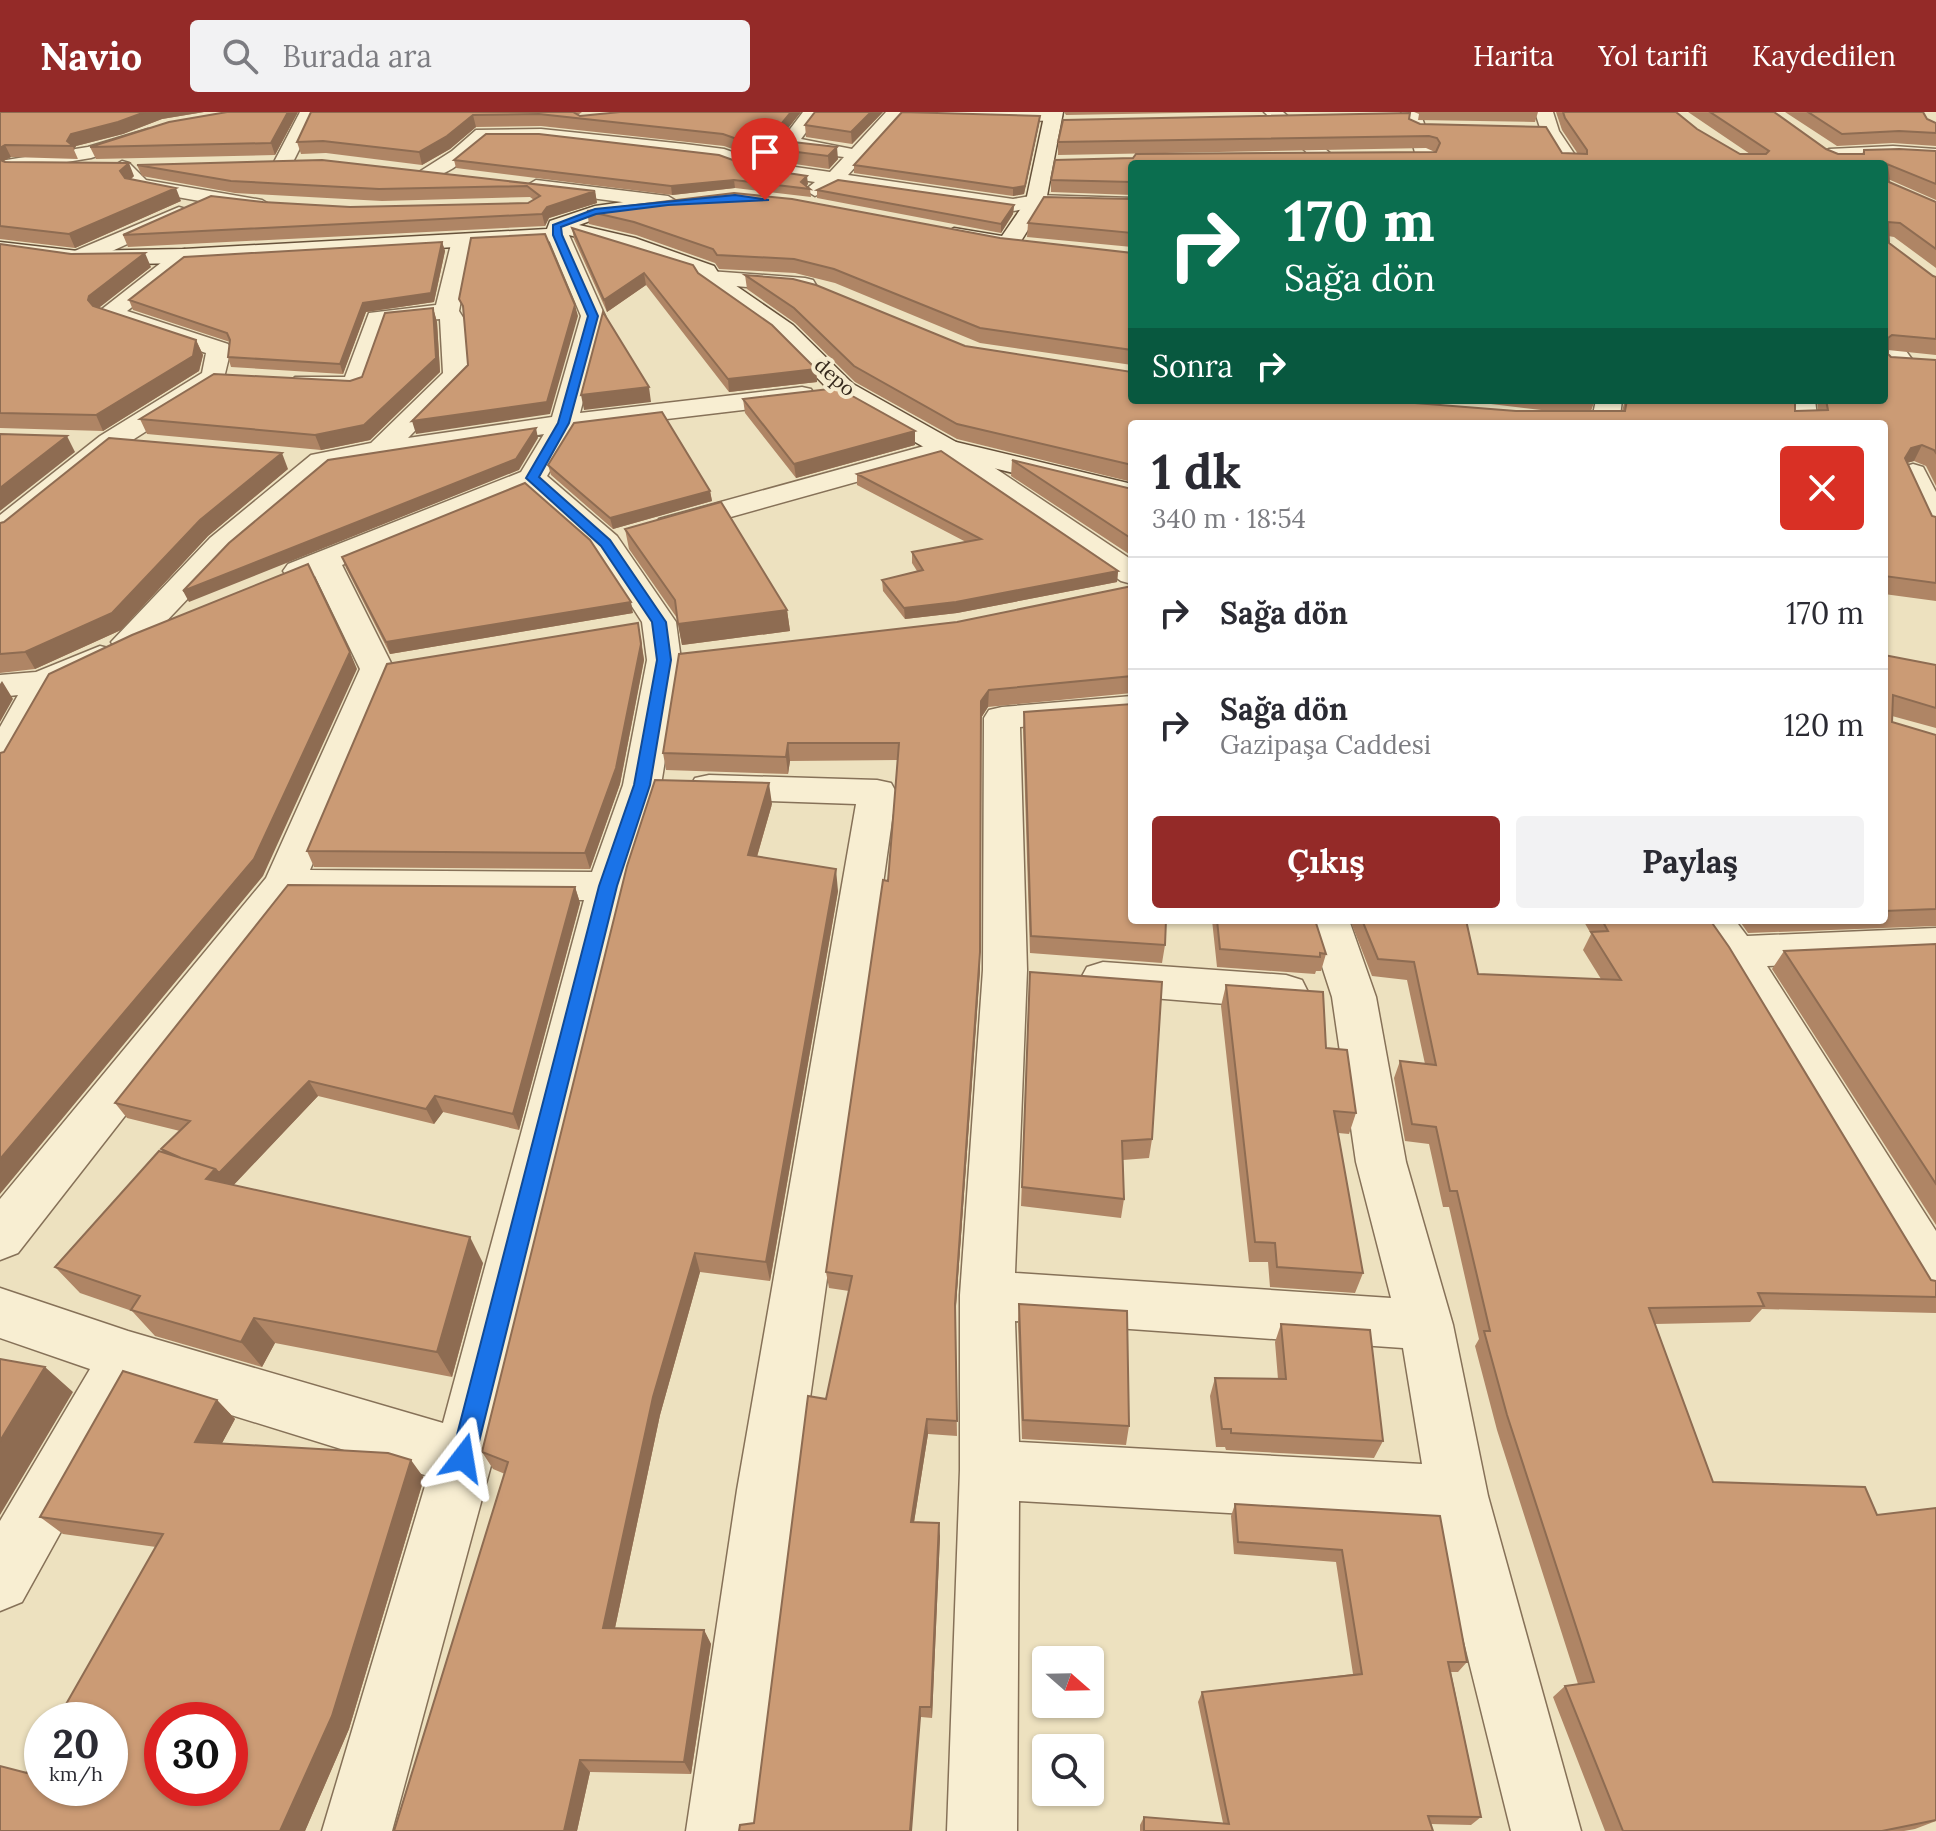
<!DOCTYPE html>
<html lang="tr">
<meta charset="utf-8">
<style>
:root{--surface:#fff;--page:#f2f2f3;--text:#2b2b33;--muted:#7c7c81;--line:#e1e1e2;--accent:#942a28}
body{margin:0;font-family:Lora,serif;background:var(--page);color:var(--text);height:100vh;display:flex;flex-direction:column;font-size:30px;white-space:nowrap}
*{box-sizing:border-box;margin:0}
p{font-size:26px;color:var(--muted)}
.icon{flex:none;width:44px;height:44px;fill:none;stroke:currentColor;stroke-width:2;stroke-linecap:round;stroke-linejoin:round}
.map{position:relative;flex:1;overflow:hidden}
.panel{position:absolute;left:1128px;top:308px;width:760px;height:504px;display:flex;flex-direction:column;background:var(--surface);border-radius:8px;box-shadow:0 2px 6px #0004}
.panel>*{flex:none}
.guide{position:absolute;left:1128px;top:48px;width:760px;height:244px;border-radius:8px;box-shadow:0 2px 6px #0004;background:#0b6e4f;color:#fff;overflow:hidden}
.needle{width:52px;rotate:110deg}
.tools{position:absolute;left:1032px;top:1534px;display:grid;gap:16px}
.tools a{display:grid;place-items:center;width:72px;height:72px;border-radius:8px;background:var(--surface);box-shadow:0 2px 6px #0004;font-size:40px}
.speed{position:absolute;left:24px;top:1590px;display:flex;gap:16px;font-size:40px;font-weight:700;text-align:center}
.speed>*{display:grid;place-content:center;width:104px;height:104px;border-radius:50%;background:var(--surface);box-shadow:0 2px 6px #0004;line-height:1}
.speed small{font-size:20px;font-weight:400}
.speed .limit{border:12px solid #d22;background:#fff;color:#111}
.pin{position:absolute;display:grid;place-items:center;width:68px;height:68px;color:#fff;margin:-82px -34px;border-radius:50% 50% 50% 0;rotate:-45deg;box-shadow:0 0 8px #0007}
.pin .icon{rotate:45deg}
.me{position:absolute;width:88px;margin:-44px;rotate:14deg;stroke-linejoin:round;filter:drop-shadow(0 0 6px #0008)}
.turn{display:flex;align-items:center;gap:28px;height:168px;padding:0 24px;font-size:36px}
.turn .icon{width:104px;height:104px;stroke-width:2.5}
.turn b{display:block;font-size:56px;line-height:68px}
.then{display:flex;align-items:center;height:76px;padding:0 24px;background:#0003;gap:16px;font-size:30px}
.round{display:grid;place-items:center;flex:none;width:84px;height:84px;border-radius:8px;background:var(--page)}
.head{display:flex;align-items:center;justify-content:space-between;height:136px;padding:0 24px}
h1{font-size:48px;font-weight:700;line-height:60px}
.button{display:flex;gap:16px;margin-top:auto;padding:16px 24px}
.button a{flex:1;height:92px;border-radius:8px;background:var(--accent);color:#fff;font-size:32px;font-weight:700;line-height:92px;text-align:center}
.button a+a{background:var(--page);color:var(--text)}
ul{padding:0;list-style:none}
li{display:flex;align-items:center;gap:24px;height:112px;padding:0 24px;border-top:2px solid var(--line)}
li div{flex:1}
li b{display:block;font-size:30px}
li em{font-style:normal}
header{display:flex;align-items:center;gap:48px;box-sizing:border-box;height:112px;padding:0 40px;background:var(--accent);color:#fff}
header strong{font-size:38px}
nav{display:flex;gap:44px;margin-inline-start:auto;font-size:28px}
.search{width:560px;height:72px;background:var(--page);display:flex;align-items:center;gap:20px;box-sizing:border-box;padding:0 28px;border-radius:8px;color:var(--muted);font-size:30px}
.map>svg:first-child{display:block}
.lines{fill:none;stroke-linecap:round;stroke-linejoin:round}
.street-casing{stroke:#867158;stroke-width:3}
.secondary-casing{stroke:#67523b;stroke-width:3}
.street{fill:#f8eed2;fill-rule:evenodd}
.secondary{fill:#f8eed2;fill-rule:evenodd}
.wall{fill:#af8565}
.shaded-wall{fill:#8e6c52}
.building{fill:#cb9b75;stroke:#8e6c52;stroke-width:2;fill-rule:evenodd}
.route{fill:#1a73e8;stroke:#114b97;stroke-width:2}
.labels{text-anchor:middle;stroke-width:8;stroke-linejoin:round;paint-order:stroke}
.far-street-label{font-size:20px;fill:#35291c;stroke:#f5ebce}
</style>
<header>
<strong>Navio</strong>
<div class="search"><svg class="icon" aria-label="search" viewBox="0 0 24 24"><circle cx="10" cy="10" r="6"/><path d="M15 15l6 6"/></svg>Burada ara</div>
<nav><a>Harita</a><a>Yol tarifi</a><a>Kaydedilen</a></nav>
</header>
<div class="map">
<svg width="1936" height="1719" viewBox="0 0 1936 1719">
<rect width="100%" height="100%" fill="#ede1bf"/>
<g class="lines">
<defs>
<path id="street" d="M300,0H318L291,54H277L274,50Z
M803,0H821L801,27L852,37L886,0H905L848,63L1013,87L1036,83L1132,86V98L1036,95L1013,99L838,73L815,84L805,78L815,70L756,61L721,48L685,44L541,27H487C471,42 445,70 422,64L419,60L452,39L476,18L541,17L685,32L724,37L760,50L830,60L844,45L794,39L781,29Z
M905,0H1058L1062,4L1053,9L914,5Z
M1264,0H1283L1332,43L1334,47L1332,51H1318Z
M1402,0H1420L1438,52H1418L1407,10L1399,5Z
M1535,0H1553L1559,19L1581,52H1561L1541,19Z
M148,17L154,18L157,22L154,26L91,46L0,61V49L88,35Z
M1893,34L1936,37V49L1893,46L1829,49L1820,43L1829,37Z
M122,49L129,51L146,68L262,88L272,94L262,100L132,77L112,55Z
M536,68L668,84L678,90L668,96L529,78L526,74Z
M179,95L186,97L189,101L186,105L86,151L78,153L67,146L70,141Z
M558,117L569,123L605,204L580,301L802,275L811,277L815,283L811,289L802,291L574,318L547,364L617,424L676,510L681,548L661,673L629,774L493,1346L392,1719H322L428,1364L141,1275L22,1490L0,1499V1409L90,1257L0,1226V1176L128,1219L443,1311L584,788L295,786L18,1141L0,1148V1087L266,766L360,557L315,464L299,468L288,466L283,459L288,452L521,360L544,322L330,356L232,440L140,537L128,540L116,537L111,530L210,426L311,343L371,331L443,261L440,207L387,212L364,278H304L295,275L291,270L295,265H345L369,201L436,193L453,124L461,123L472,129L459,199L464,207L469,263L408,326L552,305L581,204L547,123ZM528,378L595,437L642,510L647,548L623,673L592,760L310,758L394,557L342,453Z
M184,137L192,139L195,144L192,149L127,199L228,232L231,237L223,270L120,336L11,424L0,427V403L100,324L202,261L206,241L101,206L97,201L176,139Z
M709,159L805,166L813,168L816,173L813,178L805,180L701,171L698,166L701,161Z
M1884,221C1897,224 1906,239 1914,250L1910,255H1892L1884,245Z
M1596,288H1622L1619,312H1591Z
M1789,288H1815L1818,312H1790Z
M946,328L956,330L1132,448V472L1121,469L942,346L670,422L659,419L655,413L659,407Z
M1913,352L1923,355L1936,380V422L1925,419L1921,413L1899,361L1903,355Z
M100,534L112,537L117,544L112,551L57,577L13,656L0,660V615L18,583L0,585V563L36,560Z
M1132,584V606L1020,615L1027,858L1015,1161L1391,1186L1356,1050L1332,885L1307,808H1349L1376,885L1406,1050L1453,1213L1488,1384L1581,1719H1511L1435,1413L1019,1389L1017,1719H947L960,1358V1183L983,858L984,606L989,598L1002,595ZM1015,1209L1403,1236L1422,1352L1019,1330Z
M709,663L877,668L891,671L896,680L797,1378L756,1719H686L737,1378L856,692L709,687L695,684L690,675L695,666Z
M1691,808H1735L1747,824L1936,816V846L1767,854L1936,1119V1189L1917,1182L1721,851Z
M1103,850L1286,863L1302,868L1308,880L1302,892L1286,897L1103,882L1087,877L1081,866L1087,855Z"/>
<path id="secondary" d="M1045,0H1063L1046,89L1016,137L1008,138L946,127L943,122L954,116L1002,124L1026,89Z
M645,87L652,89L655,93L652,97L598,106L579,113L635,126L714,154L719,162L793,213L853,272L956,330L1132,372V390L936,342L835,284L775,223L701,171L697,163L619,136L569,123L566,128L558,129L184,151L78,153L0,142V130L78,139L184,137L547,117L550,109L595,94Z"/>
</defs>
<use href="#street" class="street-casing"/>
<use href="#secondary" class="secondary-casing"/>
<use href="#street" class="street"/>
<use href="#secondary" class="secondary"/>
</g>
<path class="wall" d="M0,0H204L162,7L123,22L76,34L74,38L78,47L11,45L3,49L134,64L131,67L181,89L75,136L0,127Z
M227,0H298L275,43L96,47L90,35Z
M311,0H582L578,3L580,4L801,0L783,22L793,30L838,47L829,57L761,47L724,34L541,14L476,15L450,37L422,53L326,41L301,42L297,30Z
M883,0L852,32L806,25L805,13Z
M1064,0H1234L1066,3Z
M1414,0H1538L1535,10L1418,8L1419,2Z
M1556,0H1676L1697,17L1740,42H1750L1688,0H1774L1826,37L1838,42H1862L1864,38L1899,37L1936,39V88L1888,67L1889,70L1936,90V156L1894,125L1888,124L1889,131L1933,164L1936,165V243L1888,238V242L1891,245L1936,248V374L1926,354L1914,349L1907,351L1932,404L1936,405V489L1884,482V312H1132V370L957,327L855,270L795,211L747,177L745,163L793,167L816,173L965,234L1132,260V288H1377L1516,299H1550L1458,288H1595L1591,299H1622L1625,288H1795V299H1818L1817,288H1884V52H1132V83L1051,80V68L1055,48L1133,46L1136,42L1435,40L1426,36L1058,43V30L1063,8L1410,1L1409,7L1420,12L1546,15L1562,41L1578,42L1562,18Z
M1785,0H1923L1927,7L1936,11V34L1893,31L1837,34Z
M1040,4L1039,12L1024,82L1013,84L854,61V53Z
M322,48L595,79L597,91L549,106L545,114L128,135L123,123L350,95L528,91L534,88L530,85L382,89L235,81L142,64L137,53Z
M454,48L755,56L808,72L806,74L810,77L811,85L735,76L672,83L456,56Z
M817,78L1014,93L1013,102L1001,121L817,86Z
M1132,87V135L1027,125L1028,111Z
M587,99L1000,126L1132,141V253L980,231L835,171L795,161L719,157L715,151L636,123L589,112Z
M572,116L698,161L816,257L817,270L729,280L646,173L607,200L574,127Z
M442,130L445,139L434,190L366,200L343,262L231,255L228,245L230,230L133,198L129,188Z
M0,132L151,155L98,196L196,228L203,243L199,259L103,319L0,316Z
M433,196L437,210L440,260L370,328L321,338L147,322L140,307L350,269L362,265Z
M743,287L915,319V333L796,366L745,301Z
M1012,348L1132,377V444L1011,364Z
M548,353L710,379L712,389L613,417L551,363Z
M288,357L208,424L121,518L35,557L0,561V411Z
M857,362L1118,459L1117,470L957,501L905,507L883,479L882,468L917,459L912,451V440L966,430L857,373Z
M625,417L787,498L790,519L682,533L677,506L629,437Z
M342,445L633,501L390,542L346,456Z
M1132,474V581L988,595L981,606L980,858L955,1208L957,1324L928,1322L914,1410L940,1424L932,1606L921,1605L754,1711L826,1287L849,1179L829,1176L826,1160L888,769L898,648L790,649L788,662L666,658L663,641L957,510Z
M641,526L644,548L620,672L590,757L314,755L307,739Z
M1884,543L1936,553V616L1892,604V610L1936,623V814L1748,821L1739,808H1884Z
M1024,600L1165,833L1162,851L1030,841L1023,618Z
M772,692L757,745L838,779L770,1169L700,1160L660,1303L615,1516L704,1518L711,1532L691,1662L590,1660L577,1719H394L505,1362L493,1357L482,1340Z
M575,775L580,791L519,1018L443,1000L434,1012L318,984L233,1073L483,1151L452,1265L275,1231L262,1255L155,1224L132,1199L80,1181L55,1155L163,1040L161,1037L180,1019L127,1006L115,991Z
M1212,808H1315L1326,842L1321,859H1316L1315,862L1217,855Z
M1350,808H1466L1478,862L1601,867L1583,838L1591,822L1583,808H1710L1931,1168L1936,1169V1201L1762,1197L1750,1210L1655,1212L1713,1370L1936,1709L1915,1717L1904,1719H1605L1553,1585L1565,1574L1578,1572L1497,1318L1475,1234L1479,1227L1449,1095H1443L1429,1032L1405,1029L1394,966L1400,949L1425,952L1407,868L1372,864Z
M1936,832V1113L1772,857L1784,839Z
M1030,860L1152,1027L1149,1046L1123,1048L1124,1087L1121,1106L1021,1094Z
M1226,873L1326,936L1356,1001L1349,1022L1338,1021L1363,1161L1355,1181L1270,1175L1268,1150H1249L1221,894Z
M1019,1192L1129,1314L1126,1333L1022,1327L1018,1212Z
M1281,1212L1383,1329L1374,1346L1226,1338L1225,1335H1216L1210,1284L1215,1266L1278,1267L1275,1230Z
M217,1288L235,1307L222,1331L424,1366L349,1617L305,1719H0L27,1661L156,1435L63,1422L40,1405Z
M1235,1392L1440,1404L1467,1550L1458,1560H1451L1481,1705L1471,1713L1431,1712L1433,1719H1140V1713L1144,1705L1223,1711L1198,1590L1202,1580L1353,1562L1336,1450L1234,1442L1231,1404Z"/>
<path class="shaded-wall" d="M145,0H204L162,7L123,22L76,34L74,38L73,34L67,29L71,22Z
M288,0H298L275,43L271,31Z
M791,0H801L778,29L777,17Z
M871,0H883L852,32L851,20Z
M473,3L476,15L450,37L422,53L419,40Z
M1040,4L1039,12L1024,82L1013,84V76Z
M5,33L11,45L0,51V36Z
M837,35L838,47L829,57L828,44Z
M129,51L134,64L125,72L120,59Z
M807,64L808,72L804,76L801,70Z
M734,68L735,76L672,83L671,74Z
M176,76L181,89L75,136L69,122Z
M595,79L597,91L549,106L545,114L542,102L547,95Z
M1014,93L1013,102L1001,121V112Z
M442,130L445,139L434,190L366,200L343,262L340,252L363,191Z
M145,141L151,155L95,199L88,188L89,184Z
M644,161L646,173L607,200L604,188Z
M575,193L578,204L550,302L416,322L412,309Z
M433,196L437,210L440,260L370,328L321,338L315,323Z
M196,228L203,243L199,259L103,319L96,303Z
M816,257L817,270L729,280L728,267Z
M649,275L651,290L584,298L581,283Z
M536,316L538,326L519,358L189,490L183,479Z
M915,319V333L796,366L794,352Z
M67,324L75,340L0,399V376Z
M1922,333L1914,349L1902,352L1911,336Z
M282,341L288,357L208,424L121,518L35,557L25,540L200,408Z
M710,379L712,389L613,417L610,406Z
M1118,459L1117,470L957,501L905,507L904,496Z
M631,490L633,501L390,542L386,530Z
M787,498L790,519L682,533L678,512Z
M638,511L644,548L620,672L590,757L585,741Z
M350,540L357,557L263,764L0,1082V1047Z
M2,569L13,587L0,610V572Z
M989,578L988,595L981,606V589Z
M788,631L790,649L788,662L786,645Z
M769,671L772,692L751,765L748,743Z
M836,757L838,779L770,1169L766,1150Z
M575,775L580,791L519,1018L513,1002Z
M980,840V858L955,1208V1192Z
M309,969L318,984L230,1077L206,1067L215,1057Z
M435,984L443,1000L434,1012L426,997Z
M470,1125L483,1151L452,1265L437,1240Z
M695,1141L700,1160L660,1303L612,1530L603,1516L653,1285Z
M254,1206L275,1231L262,1255L241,1230Z
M45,1255L73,1280L0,1403V1329Z
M217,1288L235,1307L213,1348L195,1330Z
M927,1307L928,1322L912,1423L911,1410Z
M411,1348L424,1366L349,1617L305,1719H280Z
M939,1411L940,1424L932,1606L931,1595Z
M704,1518L711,1532L691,1662L684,1650Z
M920,1595L921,1605L912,1719H910Z
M580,1648L590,1660L577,1719H564Z"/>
<path class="building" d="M0,0H145L118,10L71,22L67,29L73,34L5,33L0,36Z
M227,0H288L271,31L90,35L169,10Z
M311,0H573L580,4L620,0H791L777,17L793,30L837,35L828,44L759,35L723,22L539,2L473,3L447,24L419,40L323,29L297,30Z
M815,0H871L851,20L805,13Z
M902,0L1040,4L1025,74L1013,76L854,53Z
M1563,0H1676L1697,17L1740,42H1766L1769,39L1710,0H1774L1826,37L1838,42H1864V38L1899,37L1936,39V72L1887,52L1889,70L1936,90V137L1900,111L1888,110L1889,131L1933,164L1936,165V227L1892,223L1888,226V242L1891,245L1936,248V341L1934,338L1922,333L1911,336L1905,346L1932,404L1936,405V471L1884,464V312H1132V353L957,312L854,254L794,196L745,163L793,167L816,173L965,234L1132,260V288H1377L1516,299H1625L1627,288H1795V299L1828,298L1826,288H1884V52H1132V70L1051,68L1055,48L1133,46L1136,42L1436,40L1440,31L1437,26L1429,24L1058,30L1063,8L1410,1L1409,7L1420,12L1546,15L1562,41L1587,42V38L1565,6Z
M1808,0H1923L1927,7L1936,11V21L1899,19L1842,22Z
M486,22H539L719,43L755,56L807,64L801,70L810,77L734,68L671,74L454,48Z
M0,48L5,50L129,51L120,59L125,66L176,76L69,122L0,114Z
M322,48L595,79L547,95L542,102L123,123L211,84L263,90L350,95L528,91L540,84L527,74L379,77L231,69L137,53Z
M838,68L1014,93L1001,112L817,78Z
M734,81L792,87L1000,126L1132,141V238L980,216L834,157L794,147L717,143L713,137L634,110L587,99Z
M1044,85L1132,87V121L1028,111Z
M572,116L693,153L698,161L772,213L816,257L728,267L644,161L604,188Z
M545,122L575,193L547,290L412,309L468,253L463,194L459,187L471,126Z
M442,130L431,181L363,191L340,252L228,245L230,228L227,221L129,188L184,145Z
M0,132L71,142L145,141L89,184L88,188L93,194L196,228L193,244L96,303L0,301Z
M433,196L436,246L364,313L315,323L140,307L214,262L350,269L362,265L385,201Z
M603,200L649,275L581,283Z
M838,276L915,319L794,352L743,287Z
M662,300L710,379L610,406L548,353L574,311Z
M536,316L516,347L183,479L229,431L328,348Z
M0,322L67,324L0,376Z
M109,326L282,341L200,408L112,501L25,540L0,542V411L4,410Z
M941,339L1118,459L956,490L904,496L882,468L923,458L912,440L981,427L857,362Z
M1012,348L1132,377V427Z
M525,371L590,428L631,490L386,530L342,445Z
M721,390L787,498L678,512L675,488L625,417Z
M308,452L350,540L254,747L0,1047V641L4,640L49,562L132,523Z
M1132,474V564L989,578L981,589L980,840L955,1192L957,1309L927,1307L911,1410L939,1411L931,1595H920L910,1719H739L740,1713L754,1711L808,1284L826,1287L852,1164L826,1160L883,768L888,769L899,631H788L786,645L663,641L679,542L957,510Z
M638,511L641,532L616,656L585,741L307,739L387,552Z
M1884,543L1936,553V596L1893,583L1892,610L1936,623V797L1884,799Z
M1132,592V808H1166L1165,833L1031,824L1024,600Z
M655,668L769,671L748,743L836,757L766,1150L695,1141L653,1285L603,1516L704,1518L684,1650L580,1648L564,1719H394L508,1350L482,1340L627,754Z
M288,773L575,775L513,1002L435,984L426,997L309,969L219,1061L215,1057L181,1046L161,1037L190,1009L115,991Z
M1217,808H1315L1326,842L1320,841V845L1220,837Z
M1362,808H1466L1478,862L1621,868L1591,820L1608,819L1602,808H1710L1729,835L1931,1168L1936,1169V1185L1758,1181L1764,1194L1649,1196L1713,1370L1865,1375L1877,1403L1936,1396V1708L1882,1719H1623L1565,1574L1594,1570L1507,1303L1484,1219H1490L1457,1079H1450L1436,1015L1412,1012L1400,949L1436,953L1414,850L1378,847Z
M1936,832V1072L1784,839Z
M1030,860L1162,870L1152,1027L1122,1029L1124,1087L1022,1075Z
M1226,873L1323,880L1326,936L1347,938L1356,1001L1334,999L1363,1161L1277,1155L1275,1131L1255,1130Z
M159,1039L215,1057L206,1067L470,1125L437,1240L254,1206L241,1230L131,1198L140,1184L55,1155Z
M1019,1192L1127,1199L1129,1314L1023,1308Z
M1281,1212L1370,1218L1383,1329L1231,1321V1317H1222L1215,1266L1286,1267Z
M0,1247L45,1255L0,1329Z
M123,1259L217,1288L195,1330L388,1341L411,1348L332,1604L280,1719H0V1654L27,1661L42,1634V1676H110V1608H57L163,1422L40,1405ZM162,1608H230V1676H162Z
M1235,1392L1440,1404L1467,1550H1448L1481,1705L1428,1704L1433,1719H1144V1705L1229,1712L1202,1580L1362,1562L1342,1438L1238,1430Z"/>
<path class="route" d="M735,83L769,88L668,93L596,102L561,115L562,123L598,204L569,311L539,365L610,428L666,510L671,548L650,673L617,774L475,1346L472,1354L463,1358L455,1354L451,1346L599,774L634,673L657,548L652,510L601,434L526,366L558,311L588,204L553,123V113L595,97Z"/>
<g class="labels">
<g class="far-street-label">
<text transform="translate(835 265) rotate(41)" y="7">depo</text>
</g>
</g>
</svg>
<div class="tools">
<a><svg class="needle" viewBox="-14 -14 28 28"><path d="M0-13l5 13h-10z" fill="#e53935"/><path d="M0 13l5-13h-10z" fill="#7c7c81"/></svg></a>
<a><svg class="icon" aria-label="search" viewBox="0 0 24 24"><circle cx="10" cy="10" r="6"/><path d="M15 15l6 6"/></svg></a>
</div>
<div class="speed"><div>20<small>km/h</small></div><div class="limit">30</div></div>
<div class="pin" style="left:765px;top:88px;background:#d93025"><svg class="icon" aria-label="arrive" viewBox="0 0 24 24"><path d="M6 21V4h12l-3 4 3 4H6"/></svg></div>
<svg class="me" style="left:463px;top:1346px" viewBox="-20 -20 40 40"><path d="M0-17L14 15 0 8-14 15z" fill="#1a73e8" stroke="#fff" stroke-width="4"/></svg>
<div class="guide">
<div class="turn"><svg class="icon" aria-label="right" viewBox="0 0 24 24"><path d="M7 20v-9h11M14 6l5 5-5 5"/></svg><div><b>170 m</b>Sağa dön</div></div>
<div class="then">Sonra<svg class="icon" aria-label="right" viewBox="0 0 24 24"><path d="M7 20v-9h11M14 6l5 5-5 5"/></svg></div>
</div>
<section class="panel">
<div class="head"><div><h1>1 dk</h1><p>340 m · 18:54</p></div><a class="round" style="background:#d93025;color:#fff"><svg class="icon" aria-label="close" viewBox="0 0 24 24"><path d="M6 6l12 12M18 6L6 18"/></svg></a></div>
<ul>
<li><svg class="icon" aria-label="right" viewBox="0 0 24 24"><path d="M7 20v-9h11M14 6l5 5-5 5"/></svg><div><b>Sağa dön</b></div><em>170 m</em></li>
<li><svg class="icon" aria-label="right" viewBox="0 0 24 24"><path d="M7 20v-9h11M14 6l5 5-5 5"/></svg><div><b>Sağa dön</b><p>Gazipaşa Caddesi</p></div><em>120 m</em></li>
</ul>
<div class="button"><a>Çıkış</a><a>Paylaş</a></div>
</section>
</div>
